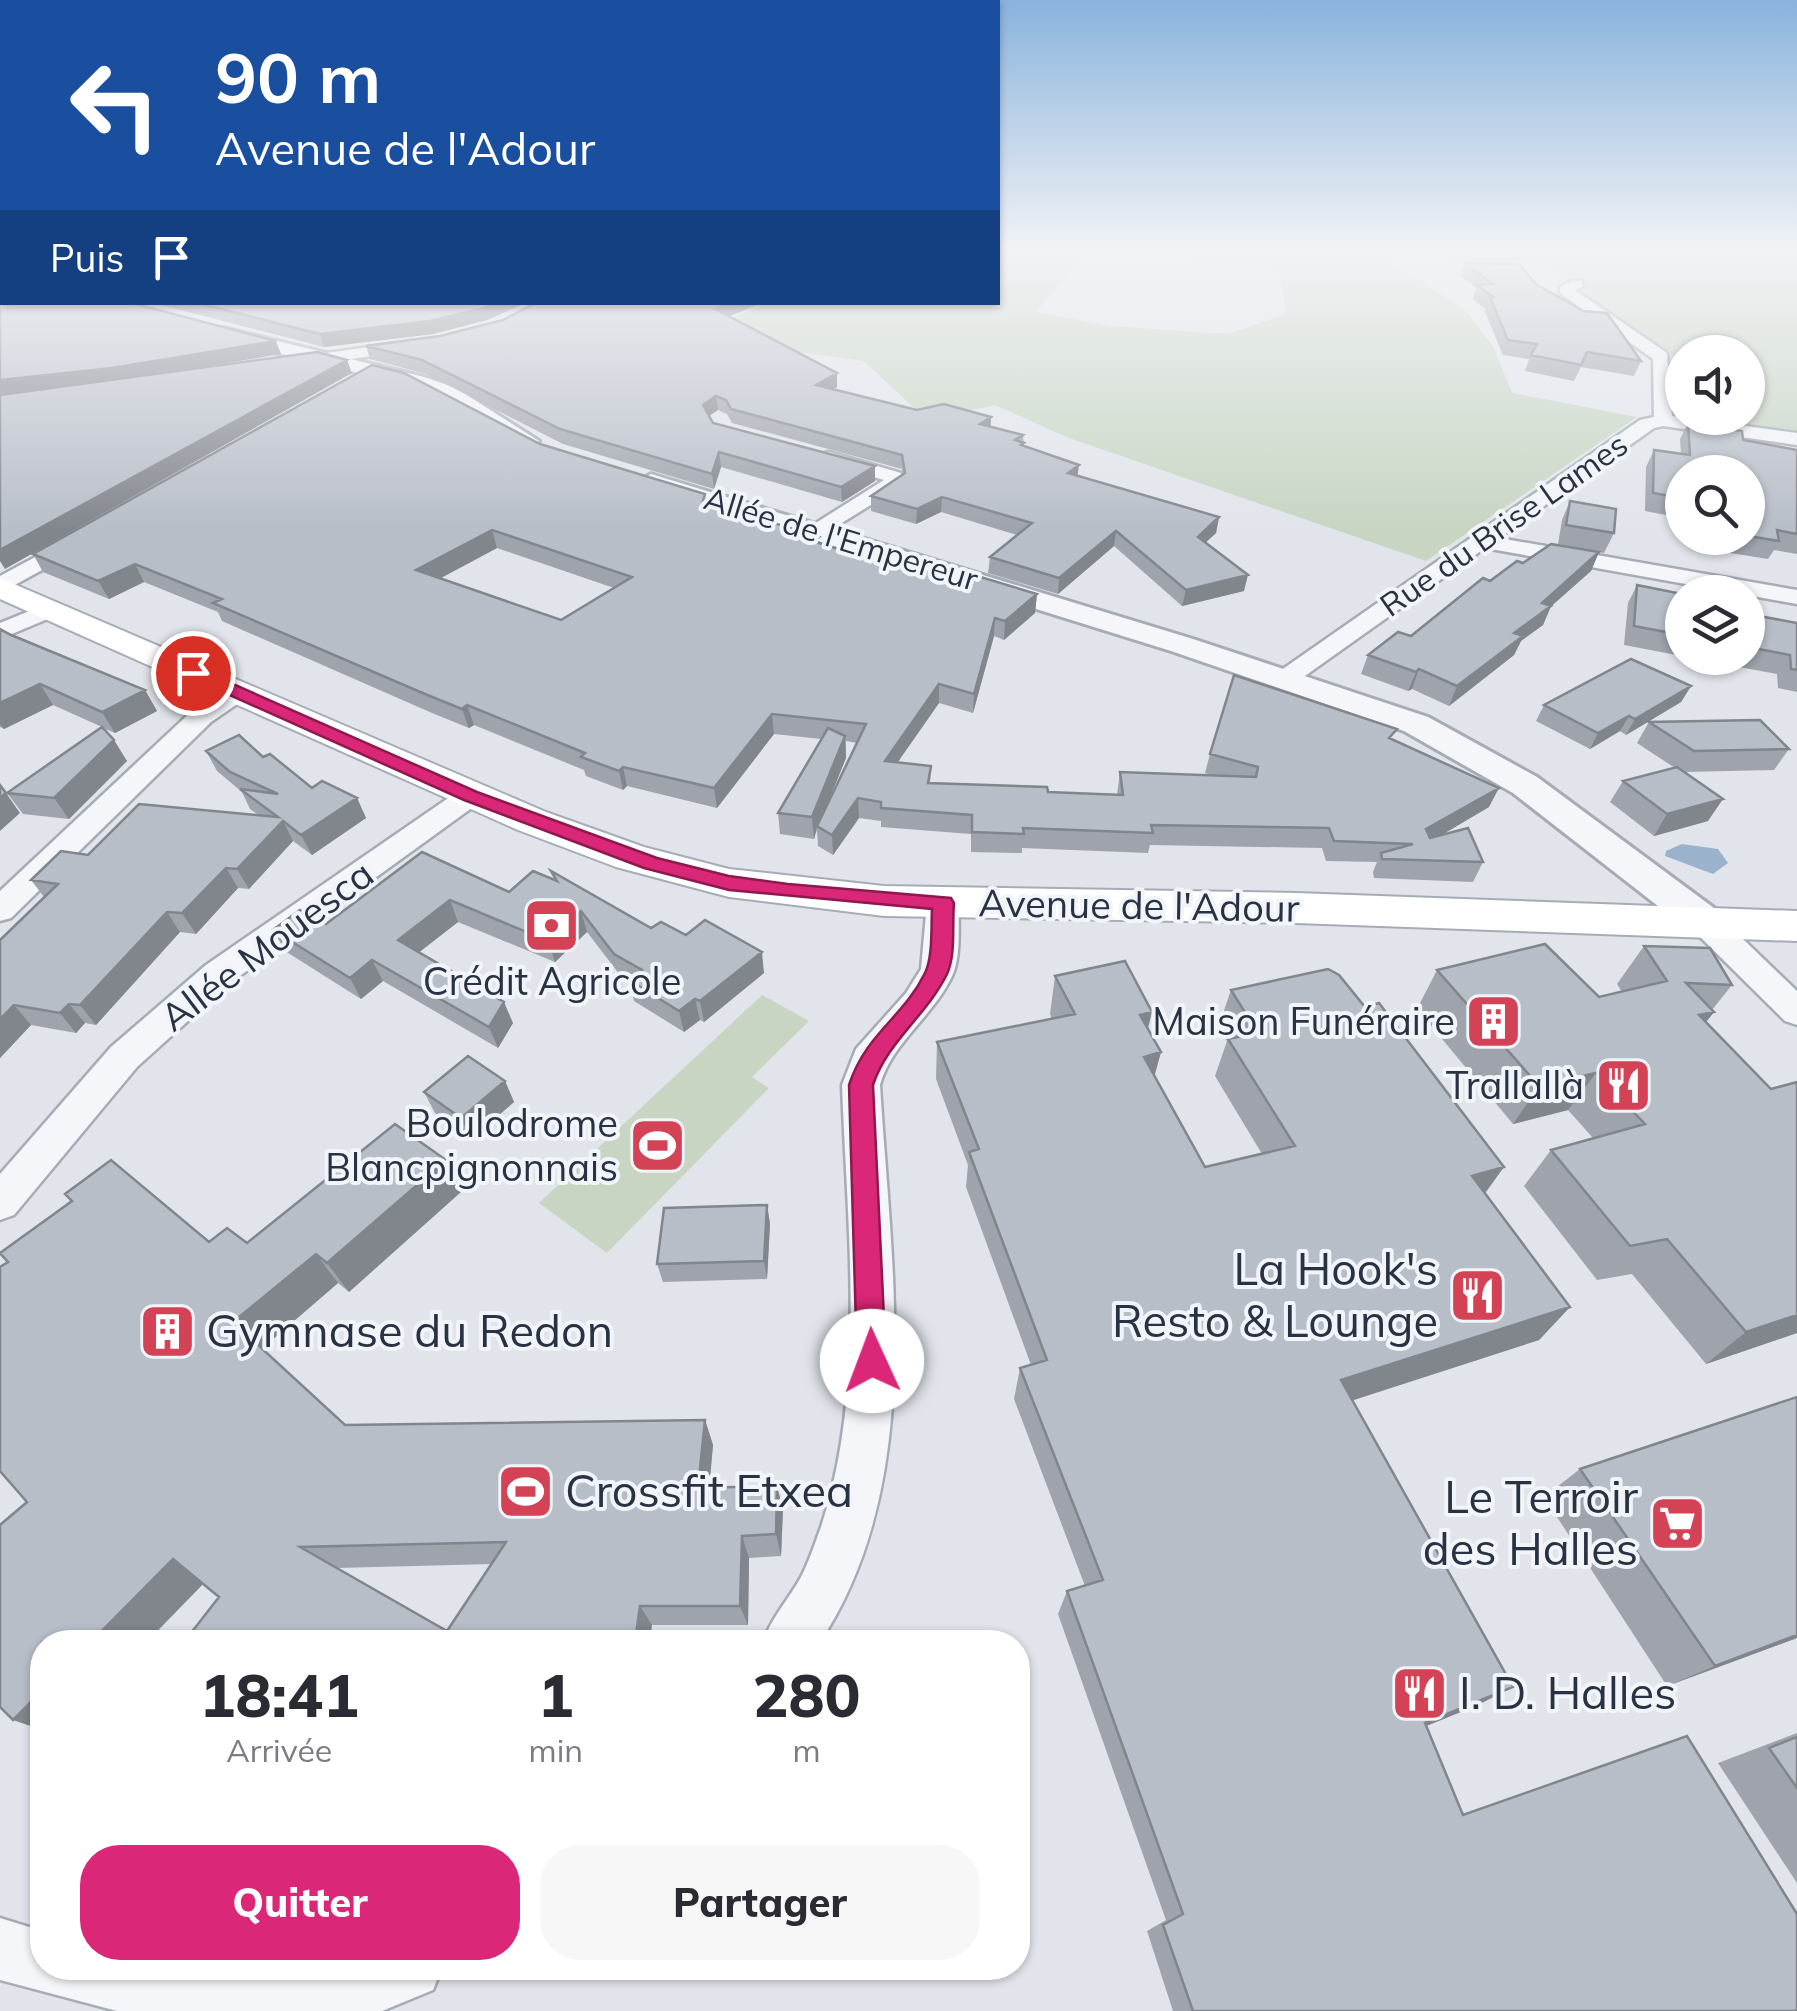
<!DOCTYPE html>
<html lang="fr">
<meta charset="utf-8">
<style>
:root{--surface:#fff;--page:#f7f7f7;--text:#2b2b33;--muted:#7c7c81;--accent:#db2777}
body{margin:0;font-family:Mulish,sans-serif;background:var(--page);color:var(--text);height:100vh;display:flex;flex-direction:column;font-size:38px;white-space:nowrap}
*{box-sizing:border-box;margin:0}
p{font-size:32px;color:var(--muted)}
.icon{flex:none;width:55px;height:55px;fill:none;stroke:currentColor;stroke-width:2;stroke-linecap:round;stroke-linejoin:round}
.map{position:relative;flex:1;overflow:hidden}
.details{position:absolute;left:30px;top:1630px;width:1000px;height:350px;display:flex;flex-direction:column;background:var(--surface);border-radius:40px;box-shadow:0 2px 8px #0004}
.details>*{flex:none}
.hud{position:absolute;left:0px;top:0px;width:1000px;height:305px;box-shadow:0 2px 8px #0004;background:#1a4fa0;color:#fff;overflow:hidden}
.tools{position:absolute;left:1665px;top:335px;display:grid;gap:20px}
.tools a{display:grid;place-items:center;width:100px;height:100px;border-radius:50%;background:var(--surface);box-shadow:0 2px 8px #0004;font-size:50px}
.pin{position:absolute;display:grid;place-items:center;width:85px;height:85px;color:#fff;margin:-42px;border:5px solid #fff;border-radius:50%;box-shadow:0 2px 10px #0007}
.me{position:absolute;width:110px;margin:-55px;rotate:358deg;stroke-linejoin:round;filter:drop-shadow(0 0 8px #0008)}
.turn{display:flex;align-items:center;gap:35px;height:210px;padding:0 50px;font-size:45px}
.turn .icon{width:130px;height:130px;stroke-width:2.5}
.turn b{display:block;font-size:70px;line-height:85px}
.then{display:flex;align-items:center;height:95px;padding:0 50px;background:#0003;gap:20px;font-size:38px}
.eta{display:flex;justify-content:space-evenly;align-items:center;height:170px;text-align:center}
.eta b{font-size:60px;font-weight:800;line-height:70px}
.action{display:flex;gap:20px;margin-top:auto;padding:20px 50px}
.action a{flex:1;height:115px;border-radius:40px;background:var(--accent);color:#fff;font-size:40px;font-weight:800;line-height:115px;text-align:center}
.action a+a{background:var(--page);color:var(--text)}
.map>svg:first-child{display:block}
.green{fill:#c7d5c2;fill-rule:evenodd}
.water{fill:#9bb2cc}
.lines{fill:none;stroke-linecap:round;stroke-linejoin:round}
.minor-casing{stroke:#a6acb5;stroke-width:5}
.tertiary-casing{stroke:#a6acb5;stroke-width:6}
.secondary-casing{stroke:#a6acb5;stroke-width:4}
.minor{fill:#f4f6f9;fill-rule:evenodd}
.tertiary{fill:#f4f6f9;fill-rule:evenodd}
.secondary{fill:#fff;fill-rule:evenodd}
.wall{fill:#9ea3ac;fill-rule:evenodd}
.shaded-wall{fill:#81858c}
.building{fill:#b8bec8;stroke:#81858c;stroke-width:2.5;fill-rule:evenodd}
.route{fill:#db2777;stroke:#8e194d;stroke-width:2.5}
.labels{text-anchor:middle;stroke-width:8;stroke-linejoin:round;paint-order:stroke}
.far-street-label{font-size:32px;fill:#293243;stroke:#f1f4f8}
.street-label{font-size:38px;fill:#293243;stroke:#f1f4f8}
.poi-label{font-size:38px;fill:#293243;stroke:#f1f4f8;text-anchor:end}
.near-poi-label{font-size:45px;fill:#293243;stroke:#f1f4f8;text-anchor:start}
</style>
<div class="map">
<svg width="1797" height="2011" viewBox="0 0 1797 2011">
<rect width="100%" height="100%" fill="#e1e5eb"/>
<path class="green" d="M998,249H1797V432L1698,418H1748V352H1682V362L1545,266L1385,258L1464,309L1493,346L1512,393L1637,417L1426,561L1069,438L995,405L927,420L864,361L766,348L644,357L768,303L998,302ZM1117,252L1280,271L1286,314L1228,334L1110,326L1036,312L1079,262Z
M762,995L809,1021L752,1077L769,1088L607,1253L539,1203Z"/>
<path class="water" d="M1682,844L1718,849L1728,863L1713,874L1665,856L1666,851Z"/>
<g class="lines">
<defs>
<path id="minor" d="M1572,281H1582V287L1575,290L1667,353L1672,416L1797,433V445L1663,426L1654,428L1499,538L1797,590V604L1485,548L1295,683H1277L1273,678L1277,673L1640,420L1654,417L1653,359L1560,293V287Z
M412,341L420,346L418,349L291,368L283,363L291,358Z
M829,452L901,473L903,485L819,537L811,536L808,531L811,526L884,480L822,462V454Z
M78,534L86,536L89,541L86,546L0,593V576Z
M49,603L57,605L61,610L57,615L0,639V623Z
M237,684L246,686L250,692L246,698L211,722L11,918L0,921V891L193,710Z
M470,787L480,790L485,796L480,802L230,983L137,1067L14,1215L0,1220V1174L111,1047L206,965L460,790Z
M943,892L954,895L959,903C958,924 961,955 953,974C935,1015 892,1042 880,1085C891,1267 926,1481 820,1642H763C771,1618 789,1599 801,1577C809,1562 815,1543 821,1527C867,1387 847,1229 842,1085L856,1049L906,993L921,969L927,903L932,895Z
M1704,910L1716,913L1797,991V1025L1785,1021L1692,929L1688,921L1692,913Z
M0,1918L42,1931V1968H442L433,1990L382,2011H117L0,1980Z"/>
<path id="tertiary" d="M224,328L424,377L456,388L539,441L527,448L519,446L440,398L410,386L217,338V330Z
M651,474L1193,639L1428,717L1537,777L1718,911L1724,921L1718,931L1704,935L1690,931L1513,793L1404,731L1171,651L642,486L639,481Z"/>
<path id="secondary" d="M0,578L546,812L644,847L729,869L884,886L1296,893L1797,911V941L1296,923L884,916L729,897L616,867L518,830L0,599Z"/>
</defs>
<use href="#minor" class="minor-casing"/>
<use href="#tertiary" class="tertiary-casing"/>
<use href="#secondary" class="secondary-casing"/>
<use href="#minor" class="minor"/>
<use href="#tertiary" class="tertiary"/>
<use href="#secondary" class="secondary"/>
</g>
<path class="wall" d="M1465,263L1536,284L1641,361L1634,376L1581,367L1574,381L1525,371L1529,359L1503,355L1485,312L1486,310L1473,299L1476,288L1461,276Z
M149,302H527L487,320L433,334L324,347Z
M729,317L837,387L833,389L917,410L991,417V427L1023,435L1024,446L1077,475L1219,517L1216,533L1205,543L1244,591L1182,606L1114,546L1058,594L988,573L990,557L1017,535L941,512L916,524L871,511V496L903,475L902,469L732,423L727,414L718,410L709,416L713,423L875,481L842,502L721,467L714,489L563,444L426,374L370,359L366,346L440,336L503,320Z
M1688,423L1743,440L1797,450V554L1774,550L1768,559L1718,551L1717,538H1748V472H1682V518L1645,511L1646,467L1654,450L1681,454L1680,439Z
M540,444L705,494L706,502L819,543L898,568L957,581L1037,594L1035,613L1004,640L994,636L973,713L939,703L898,762L931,766L930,783L1048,792L1117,795L1120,772L1214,776L1205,773L1210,754L1393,740L1489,807L1439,836L1483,862L1473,882L1374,878L1373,872L1377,862L1326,861L1322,848L1150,845L1148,853L1022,848V853L971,852V834L881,827V821L859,818L833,855L818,846L817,830L814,839L780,834L778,813L821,739L774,734L717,808L627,786L623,790L586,776L584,770L474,725L469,728L432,713L222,621L218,612L144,582L109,599L43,572L33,554ZM497,548L614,588L561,620L441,578ZM846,741L857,743L827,804L846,758Z
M1570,501L1614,533L1604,553L1558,544L1562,520Z
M1599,552L1591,571L1551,606L1543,625L1521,641L1514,655L1449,706L1412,689L1408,691L1361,674L1368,655L1411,636L1490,581L1523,563Z
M1637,585L1682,594V656L1624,645L1628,603Z
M1748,614L1797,623V692L1778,688L1777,674L1690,658H1748Z
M0,629L145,690L157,711L115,733L103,728L127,761L69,819L23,814L7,793L102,727L53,705L4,729L0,727Z
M1691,686L1681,702L1626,735L1620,731L1590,749L1536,721L1544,705Z
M1649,722L1789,749L1774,770L1683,772L1708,821L1654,836L1610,802L1623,781L1675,768L1637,743Z
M206,751L263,757L312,788L357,798L366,818L312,855L293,841L249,889L238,888L196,934L180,932L96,1025L85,1023L76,1033L31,1025L0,1058V940L44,897L31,880L88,855L260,816L250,809L242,792L217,771Z
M422,852L509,892L554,879L551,871L651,928L764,973L704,1022L700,1020L684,1032L634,1001L629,980L620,975L587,932L555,962L458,922L419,952L513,1023L498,1048L383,981L361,999L285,951L273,930L326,924Z
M1644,946L1732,985L1712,1010L1714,1012L1706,1022L1771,1089L1797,1082V1333L1706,1364L1632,1274L1597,1280L1524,1186L1551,1150L1593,1138L1568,1110L1513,1124L1417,1009L1437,970L1599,997L1622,992L1617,984Z
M1055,976L1148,1029L1161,1052L1154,1075L1205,1167L1262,1154L1215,1076L1227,1041L1218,1028L1231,990L1485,1193L1570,1307L1539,1340L1352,1400L1478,1705L1426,1726L1463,1815L1797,2011H1173L1147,1931L1166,1920L1058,1614L1067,1591L1085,1586L1014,1399L1020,1368L1031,1365L966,1187L968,1165L936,1079L937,1042L1052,1019L1050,1014Z
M505,1081L514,1102L471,1139L435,1113L424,1092Z
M446,1160L462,1191L349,1292L338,1283L262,1349L345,1425L705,1420L713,1445L709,1488L783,1509L781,1556L749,1558L748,1625H652L184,1642L219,1597L203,1584L147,1642H42L27,1502L209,1242L247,1243ZM492,1564L447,1631L337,1568Z
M767,1205L770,1224L767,1279L663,1282L657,1264Z
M1580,1469L1797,1638L1667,1686L1544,1497Z
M1797,1733V1883L1718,1763Z"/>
<path class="shaded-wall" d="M496,302H527L487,320L433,334L324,347L320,334Z
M732,302H764L716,322L715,309Z
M276,341L281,354L118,381L0,394V380Z
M347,360L352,373L5,569L0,561V550Z
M837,373V387L816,399V385Z
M716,396L718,410L704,419L703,405Z
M991,417L990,431L980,424Z
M719,452L721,467L714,489L712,474Z
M1079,465L1077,480L1068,473Z
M875,466V481L842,502L841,487Z
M942,497L941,512L916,524L917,509Z
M1219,517L1216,533L1194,553L1198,537Z
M492,530L497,548L422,588L416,570Z
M1116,531L1114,546L1058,594L1059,578Z
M1599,552L1591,571L1547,610L1551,606L1543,625L1521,641L1514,655L1449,706L1457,686L1514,633L1542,603Z
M135,564L144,582L109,599L98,581Z
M1248,575L1244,591L1182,606L1186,590Z
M1037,594L1035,613L1004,640L1005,621Z
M995,618L994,636L973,713L974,694Z
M1419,669L1412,689L1408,691L1416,672Z
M40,684L53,705L4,729L0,724V703Z
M939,684V703L885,780V761Z
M1691,686L1681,702L1626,735L1635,719Z
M145,690L157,711L115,733L102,712Z
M467,705L474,725L469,728L462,709Z
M772,714L774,734L717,808L714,788Z
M1629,716L1620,731L1590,749L1598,733Z
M845,736L846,758L818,827L817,826L814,839L812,817Z
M114,740L127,761L69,819L54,798Z
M623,767L627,786L623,790L619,771Z
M1499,788L1489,807L1418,849L1426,829Z
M6,793L20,813L0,831V798Z
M357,798L366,818L312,855L301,835Z
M858,798L859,818L833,855L832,835Z
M1723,799L1708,821L1654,836L1667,814Z
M283,821L293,841L249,889L237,869Z
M226,868L238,888L196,934L182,913Z
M450,900L458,922L408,961L398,940Z
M581,911L587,932L555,962L548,941Z
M167,912L180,932L96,1025L80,1005Z
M762,952L764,973L704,1022L700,1001Z
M372,960L383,981L361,999L350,978Z
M695,999L700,1020L684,1032L679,1011Z
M504,1002L513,1023L498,1048L489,1027Z
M69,1004L85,1023L76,1033L60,1013Z
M14,1005L31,1025L0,1058V1019Z
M1152,1012L1143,1049L1140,1015Z
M1714,1012L1683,1051L1699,1015Z
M1161,1052L1151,1089L1144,1057Z
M1596,1073L1568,1110L1513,1124L1539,1086Z
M505,1081L514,1102L471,1139L461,1118Z
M446,1160L462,1191L349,1292L327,1263Z
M1504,1167L1478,1203L1472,1176Z
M767,1205L770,1224L767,1279L764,1261Z
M316,1254L338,1283L260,1350L233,1322Z
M1570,1307L1539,1340L1320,1411L1341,1380Z
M1797,1315V1333L1706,1364L1746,1332Z
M705,1420L713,1445L707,1511L698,1488Z
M777,1486L783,1509L781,1556L776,1534Z
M742,1536L749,1558L748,1625L740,1606Z
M173,1559L207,1580L146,1642H91Z
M640,1606L652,1625L650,1642H635Z
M1797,1635V1638L1667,1686L1715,1666Z
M1513,1687L1478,1705L1394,1739L1425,1723Z
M42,1691V1730L13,1720Z"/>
<path class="building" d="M0,249H2V302H128L276,341L112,368L0,380Z
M1465,263L1519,264L1536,284L1583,311L1607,313L1641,361L1587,352L1581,365L1531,355L1537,344L1508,340L1490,297H1493L1477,285L1493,284Z
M193,302H496L484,308L430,321L320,334Z
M538,302H732L715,309L837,373L816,385L917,410L944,404L991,417L980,424L1023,435L1015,440L1024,443L1021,445L1079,465L1068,473L1219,517L1198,537L1248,575L1186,590L1116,531L1059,578L990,557L1032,523L942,497L917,509L871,496L905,473L902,455L731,409L726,400L716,396L703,405L713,423L875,466L841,487L719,452L712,474L560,429L422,360L366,346L440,336L503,320Z
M317,352L347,360L0,550V395Z
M372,365L404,373L540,444L705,494L703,501L819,537L813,541L898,568L903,564L957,581L967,573L1037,594L1005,621L995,618L974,694L939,684L885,761L931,766L928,783L1047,787L1048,792L1123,795L1120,772L1256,777L1258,767L1210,754L1234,675L1397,729L1389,738L1499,788L1426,829L1430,838L1468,828L1483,862L1382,859L1381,853L1413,844L1334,841L1329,828L1151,825L1153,833L1023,828L1024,834L972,832V815L881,808V802L858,798L832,835L817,826L866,724L772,714L714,788L623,767L619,771L581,757L585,753L467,705L462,709L425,694L213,603L222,599L135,564L98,581L33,554ZM492,530L632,577L561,620L416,570Z
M1688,423L1742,431L1743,440L1797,450V534L1777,530L1779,541L1748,536V472H1682V498L1653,493L1654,450L1690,455Z
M1570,501L1616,509L1614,533L1566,525Z
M1551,544L1599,552L1542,603L1551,606L1514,633L1523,636L1457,686L1419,669L1416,672L1368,655L1398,632L1411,636L1483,578L1490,581L1517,561L1523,563Z
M1637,585L1682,594V635L1634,626Z
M1748,614L1797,623V670L1791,669L1790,655L1748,647Z
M0,629L11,635L145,690L102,712L40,684L0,703Z
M1631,659L1691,686L1635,719L1629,716L1598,733L1544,705Z
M1760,720L1789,749L1694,751L1649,722Z
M102,727L114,740L54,798L7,793Z
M828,728L845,736L812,817L778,813Z
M239,735L263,757L270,754L312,788L322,781L357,798L301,835L283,821L237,869L226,868L182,913L167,912L80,1005L69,1004L60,1013L14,1005L0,1019V940L58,884L31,880L61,851L88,855L139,804L278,817L240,789L278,794L230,772L206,751Z
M1677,767L1723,799L1667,814L1623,781Z
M0,785L6,793L0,798Z
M422,852L509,892L533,871L557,881L551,871L651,928L661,922L686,935L705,920L762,952L700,1001L695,999L679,1011L629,980L642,970L614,954L581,911L548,941L450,900L398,940L504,1002L489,1027L372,960L350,978L273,930L300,910L326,924Z
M1545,944L1599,997L1667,981L1644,946L1710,948L1732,985L1686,983L1714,1012L1699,1015L1771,1089L1797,1082V1315L1746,1332L1667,1239L1630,1246L1551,1150L1645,1124L1596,1073L1539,1086L1437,970Z
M1125,961L1152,1012L1140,1015L1161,1052L1144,1057L1205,1167L1295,1146L1228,1039L1258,1033L1231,990L1328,969L1339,975L1365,1007L1379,1003L1504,1167L1472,1176L1570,1307L1341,1380L1513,1687L1425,1723L1463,1815L1687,1736L1797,1914V2011H1193L1163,1925L1183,1914L1067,1591L1103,1580L1020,1368L1047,1360L969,1152L979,1149L937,1042L1075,1014L1055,976Z
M468,1056L505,1081L461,1118L424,1092Z
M395,1124L446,1160L327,1263L316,1254L233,1322L345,1425L705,1420L698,1488L777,1486L776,1534L742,1536L740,1606H640L635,1642H184L219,1597L173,1559L91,1642H42V1691L13,1720L0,1707V1525L27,1502L0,1471V1267L8,1262L0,1253L72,1201L65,1194L111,1160L209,1242L227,1228L247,1243ZM506,1542L447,1631L300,1547Z
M767,1205L764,1261L657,1264L664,1208Z
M1797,1397V1635L1715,1666L1580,1469Z
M1797,1737V1788L1769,1748Z"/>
<linearGradient id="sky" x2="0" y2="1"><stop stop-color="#89b3dd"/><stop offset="0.47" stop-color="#f2f3f6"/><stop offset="1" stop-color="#f2f3f6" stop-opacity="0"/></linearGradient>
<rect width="1797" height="531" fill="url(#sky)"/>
<path class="route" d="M187,669H199L477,792L657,858L729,876L788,884L951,898L954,903C952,924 956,955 947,974C927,1015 887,1042 873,1085L886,1361L882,1371L872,1375L861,1371L857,1361L849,1085C866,1033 903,1018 925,973C933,956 931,928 932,909L729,890L644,868L464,800L187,676Z"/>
<defs>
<symbol id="bank-square" viewBox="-11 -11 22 22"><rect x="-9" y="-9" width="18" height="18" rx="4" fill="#d44256" stroke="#f1f4f8"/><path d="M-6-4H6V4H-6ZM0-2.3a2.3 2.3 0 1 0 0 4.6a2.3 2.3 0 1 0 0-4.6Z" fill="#fff"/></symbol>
<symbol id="building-square" viewBox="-11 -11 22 22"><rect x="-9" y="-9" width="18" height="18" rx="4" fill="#d44256" stroke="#f1f4f8"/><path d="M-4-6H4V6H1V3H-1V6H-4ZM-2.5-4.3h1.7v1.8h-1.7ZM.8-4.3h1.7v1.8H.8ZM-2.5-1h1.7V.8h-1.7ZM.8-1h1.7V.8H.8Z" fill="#fff"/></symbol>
<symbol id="restaurant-square" viewBox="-11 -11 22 22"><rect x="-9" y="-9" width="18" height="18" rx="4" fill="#d44256" stroke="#f1f4f8"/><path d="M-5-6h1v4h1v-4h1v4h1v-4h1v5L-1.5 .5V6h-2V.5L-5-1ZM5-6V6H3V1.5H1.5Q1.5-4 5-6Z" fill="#fff"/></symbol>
<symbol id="stadium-square" viewBox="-11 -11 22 22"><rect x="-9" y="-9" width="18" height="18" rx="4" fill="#d44256" stroke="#f1f4f8"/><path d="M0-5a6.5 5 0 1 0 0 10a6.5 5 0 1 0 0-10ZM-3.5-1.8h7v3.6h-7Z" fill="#fff"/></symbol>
<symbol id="supermarket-square" viewBox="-11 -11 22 22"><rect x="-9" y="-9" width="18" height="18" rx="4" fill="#d44256" stroke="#f1f4f8"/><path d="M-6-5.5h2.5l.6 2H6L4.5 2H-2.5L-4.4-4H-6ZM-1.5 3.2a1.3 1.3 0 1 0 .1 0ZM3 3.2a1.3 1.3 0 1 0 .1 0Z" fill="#fff"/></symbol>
</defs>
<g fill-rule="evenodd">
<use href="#bank-square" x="520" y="894" width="63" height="63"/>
<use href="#building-square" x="1462" y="990" width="63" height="63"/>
<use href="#restaurant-square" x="1592" y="1054" width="63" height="63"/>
<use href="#stadium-square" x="626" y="1114" width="63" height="63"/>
<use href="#restaurant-square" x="1446" y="1264" width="63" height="63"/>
<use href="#building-square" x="136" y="1300" width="63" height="63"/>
<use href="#stadium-square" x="494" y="1460" width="63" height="63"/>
<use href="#supermarket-square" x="1646" y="1492" width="63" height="63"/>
<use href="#restaurant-square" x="1388" y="1662" width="63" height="63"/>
</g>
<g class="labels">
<g class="far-street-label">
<text transform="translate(1504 525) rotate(-35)" y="11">Rue du Brise Lames</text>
<text transform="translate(841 539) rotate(17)" y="11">Allée de l'Empereur</text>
</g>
<g class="street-label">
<text transform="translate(1139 906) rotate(1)" y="13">Avenue de l'Adour</text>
<text transform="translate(267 946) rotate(-37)" y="13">Allée Mouesca</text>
</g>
<g class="poi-label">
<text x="552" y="995" text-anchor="middle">Crédit Agricole</text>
<text x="1455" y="1035">Maison Funéraire</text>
<text x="1584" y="1099">Trallallà</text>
<text x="618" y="1137">Boulodrome<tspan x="618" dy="44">Blancpignonnais</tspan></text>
</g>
<g class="near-poi-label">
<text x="1438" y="1285" text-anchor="end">La Hook's<tspan x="1438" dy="52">Resto &amp; Lounge</tspan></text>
<text x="206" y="1347">Gymnase du Redon</text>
<text x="565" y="1507">Crossfit Etxea</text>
<text x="1638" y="1513" text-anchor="end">Le Terroir<tspan x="1638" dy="52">des Halles</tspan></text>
<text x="1459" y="1709">I. D. Halles</text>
</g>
</g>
</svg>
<div class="tools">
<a><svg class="icon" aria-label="sound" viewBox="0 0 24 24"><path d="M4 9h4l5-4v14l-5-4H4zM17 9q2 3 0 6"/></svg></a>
<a><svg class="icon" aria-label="search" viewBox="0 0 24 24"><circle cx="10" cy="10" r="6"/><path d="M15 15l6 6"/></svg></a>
<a><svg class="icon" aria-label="layers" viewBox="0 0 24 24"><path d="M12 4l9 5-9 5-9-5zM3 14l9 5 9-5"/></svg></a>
</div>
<div class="pin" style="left:193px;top:673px;background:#d93025"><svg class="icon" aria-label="arrive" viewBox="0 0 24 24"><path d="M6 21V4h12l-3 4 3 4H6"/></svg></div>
<svg class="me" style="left:872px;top:1361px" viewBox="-20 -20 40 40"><circle r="19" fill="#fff"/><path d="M0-13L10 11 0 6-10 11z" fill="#db2777"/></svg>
<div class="hud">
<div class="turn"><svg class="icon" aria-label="left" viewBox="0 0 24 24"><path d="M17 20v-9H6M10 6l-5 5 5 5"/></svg><div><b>90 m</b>Avenue de l'Adour</div></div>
<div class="then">Puis<svg class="icon" aria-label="arrive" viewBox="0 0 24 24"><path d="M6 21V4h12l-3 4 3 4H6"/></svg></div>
</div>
<section class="details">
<div class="eta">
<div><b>18:41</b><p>Arrivée</p></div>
<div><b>1</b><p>min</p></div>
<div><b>280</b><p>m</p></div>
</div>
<div class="action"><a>Quitter</a><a>Partager</a></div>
</section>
</div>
